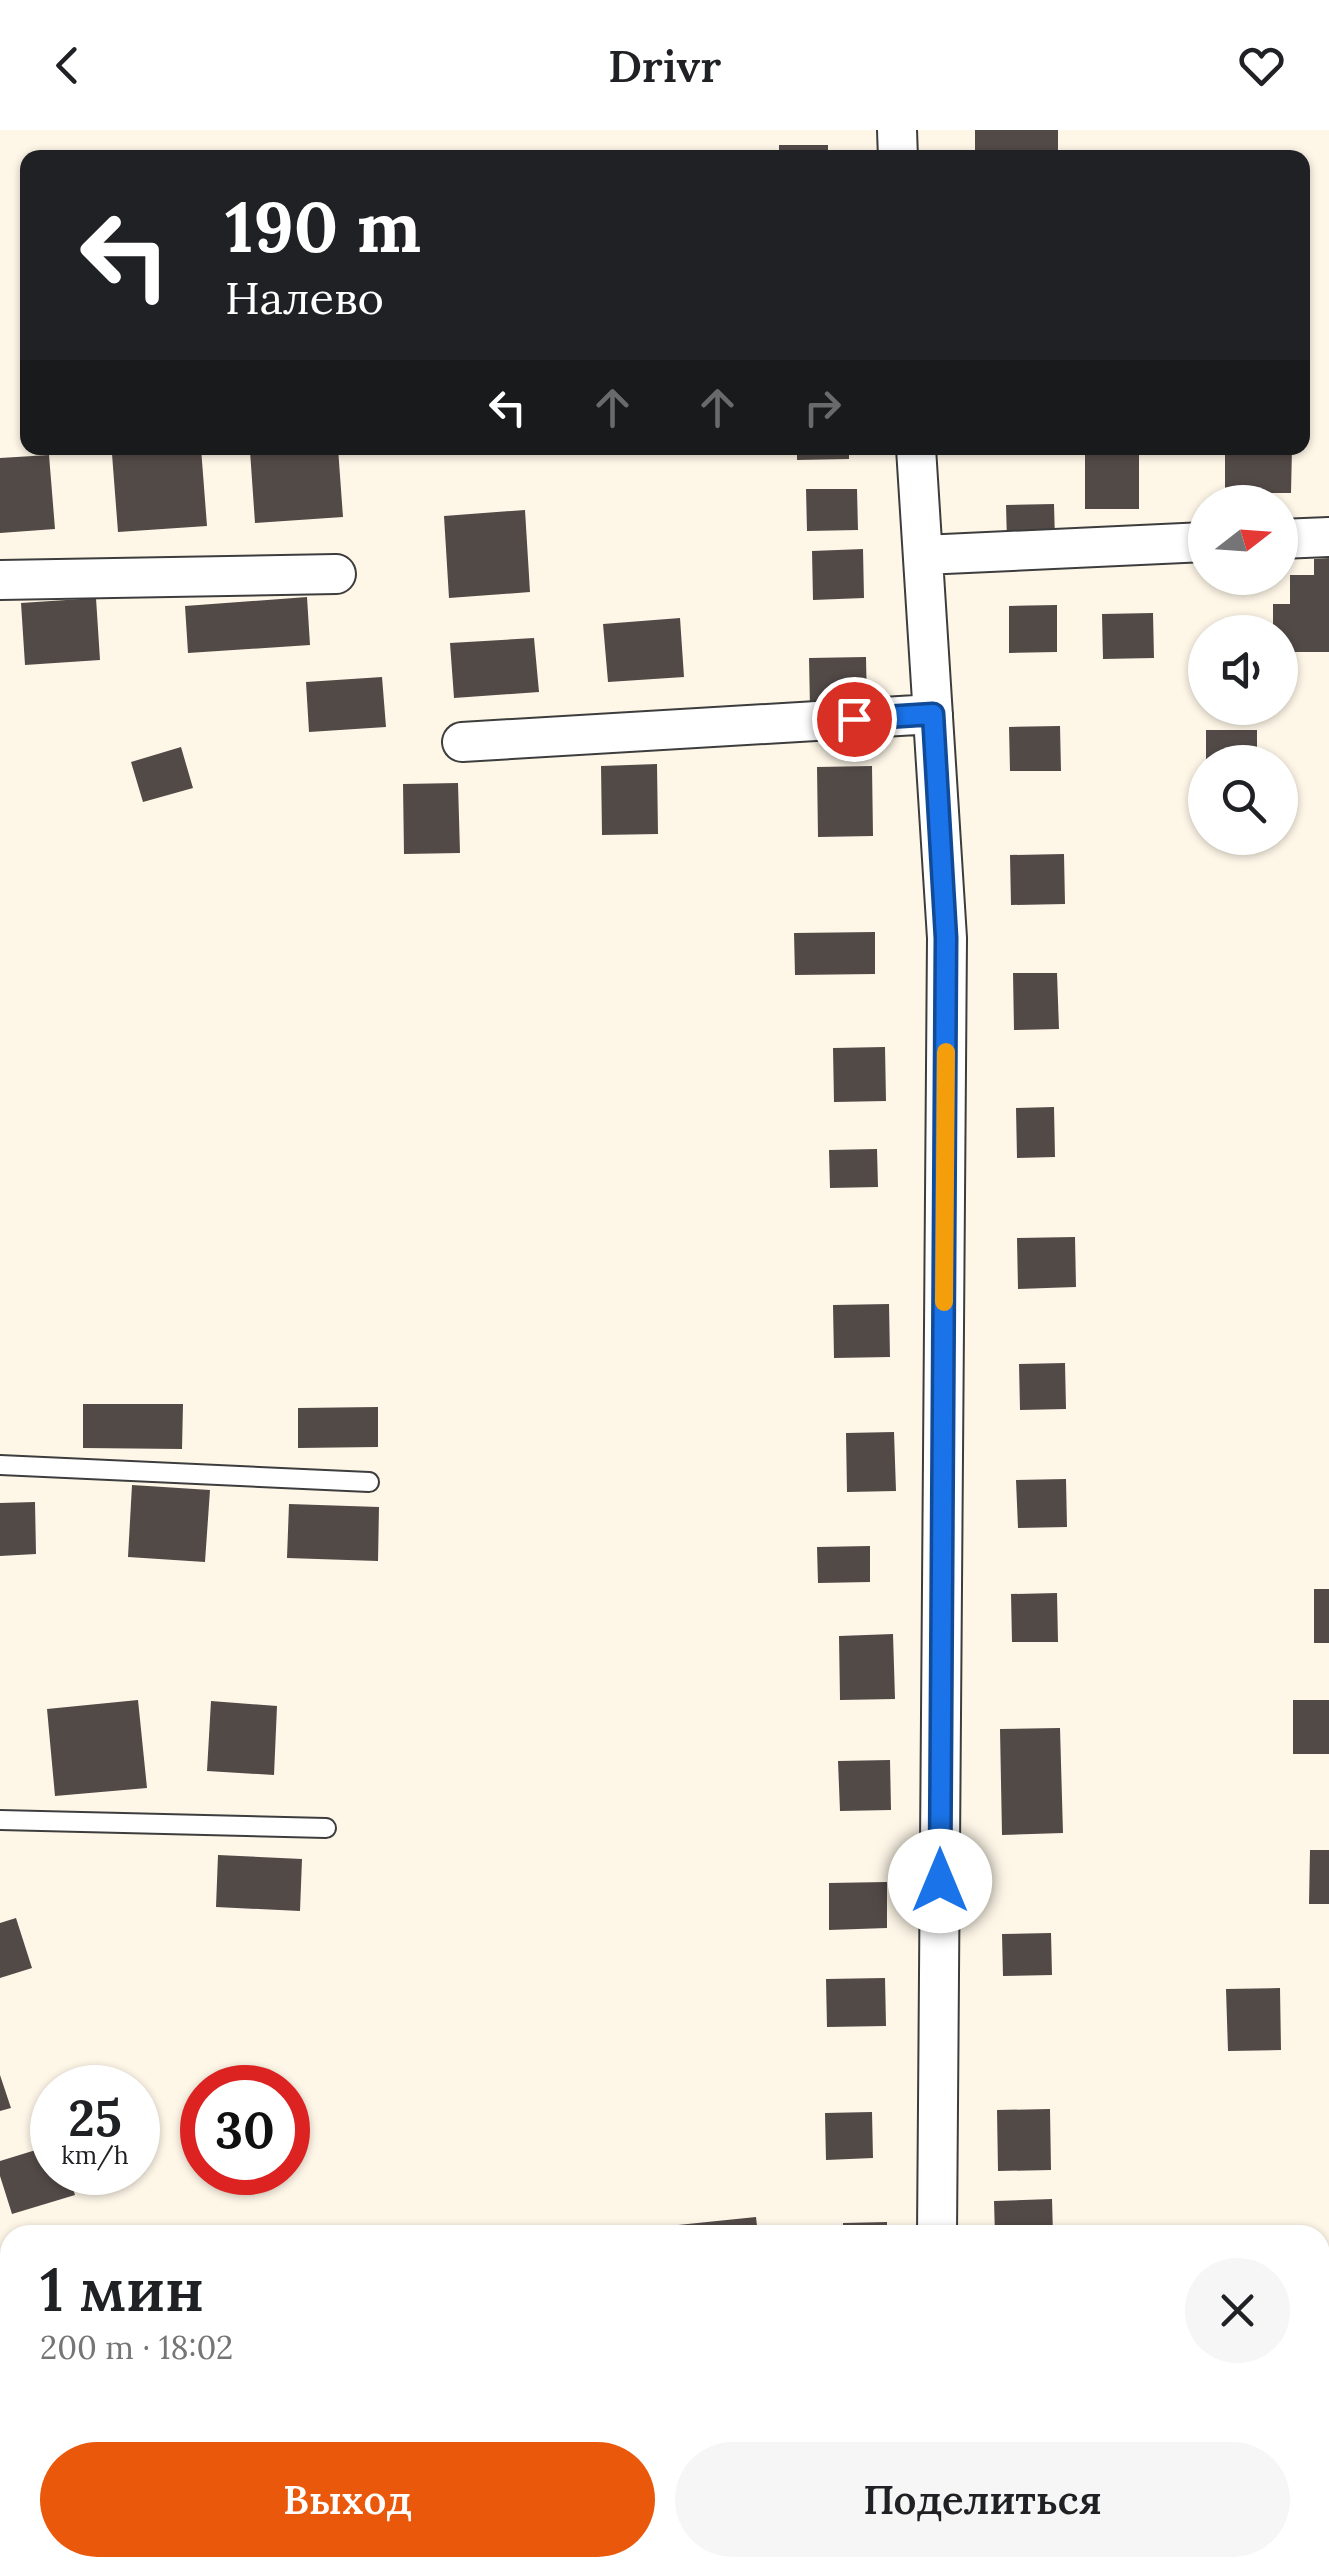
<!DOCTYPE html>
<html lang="ru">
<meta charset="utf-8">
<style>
:root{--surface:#fff;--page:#f6f6f6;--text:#202124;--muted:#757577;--accent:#ea580c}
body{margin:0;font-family:Lora,serif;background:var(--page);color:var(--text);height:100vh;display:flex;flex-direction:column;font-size:38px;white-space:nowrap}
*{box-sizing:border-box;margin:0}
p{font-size:32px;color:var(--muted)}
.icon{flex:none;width:55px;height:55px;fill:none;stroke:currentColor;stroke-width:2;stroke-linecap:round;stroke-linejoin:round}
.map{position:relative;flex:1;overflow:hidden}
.side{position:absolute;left:0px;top:2095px;width:1330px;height:352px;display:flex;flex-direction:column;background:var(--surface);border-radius:30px 30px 0 0;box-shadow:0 2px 8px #0004}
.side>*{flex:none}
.guide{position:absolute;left:20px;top:20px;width:1290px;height:305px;border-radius:20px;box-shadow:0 2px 8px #0004;background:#202124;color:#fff;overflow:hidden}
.needle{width:65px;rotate:73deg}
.controls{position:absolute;left:1188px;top:355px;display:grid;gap:20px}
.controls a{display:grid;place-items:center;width:110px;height:110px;border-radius:50%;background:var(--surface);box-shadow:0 2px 8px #0004;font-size:50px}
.speed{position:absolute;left:30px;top:1935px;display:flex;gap:20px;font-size:50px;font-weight:700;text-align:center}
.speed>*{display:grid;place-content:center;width:130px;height:130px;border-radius:50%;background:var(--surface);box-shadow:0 2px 8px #0004;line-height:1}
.speed small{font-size:25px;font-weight:400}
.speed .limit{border:15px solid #d22;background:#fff;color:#111}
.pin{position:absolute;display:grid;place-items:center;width:85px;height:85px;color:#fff;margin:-42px;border:5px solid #fff;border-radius:50%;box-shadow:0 2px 10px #0007}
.me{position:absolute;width:110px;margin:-55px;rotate:0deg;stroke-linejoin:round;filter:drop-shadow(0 0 8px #0008)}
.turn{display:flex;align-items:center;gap:35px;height:210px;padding:0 40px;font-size:45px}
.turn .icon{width:130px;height:130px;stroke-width:2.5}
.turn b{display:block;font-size:70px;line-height:85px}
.lanes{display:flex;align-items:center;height:95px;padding:0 40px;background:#0003;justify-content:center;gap:50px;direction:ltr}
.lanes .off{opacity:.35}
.round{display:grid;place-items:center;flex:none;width:105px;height:105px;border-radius:52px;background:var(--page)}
.head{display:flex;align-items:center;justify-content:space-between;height:170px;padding:0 40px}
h1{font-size:60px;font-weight:600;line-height:75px}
.action{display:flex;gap:20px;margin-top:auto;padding:20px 40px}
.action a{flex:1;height:115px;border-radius:60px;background:var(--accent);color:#fff;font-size:40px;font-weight:600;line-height:115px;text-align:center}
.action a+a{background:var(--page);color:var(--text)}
header{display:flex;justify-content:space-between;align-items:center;height:130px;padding:0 40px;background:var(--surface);font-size:45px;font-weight:600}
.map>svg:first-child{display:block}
.building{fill:#524a47}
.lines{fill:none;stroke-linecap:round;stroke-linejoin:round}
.service-casing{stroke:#3d3d3d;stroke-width:22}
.minor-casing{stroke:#3d3d3d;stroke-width:42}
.service{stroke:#fff;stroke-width:18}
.minor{stroke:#fff;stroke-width:38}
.route-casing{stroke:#114b97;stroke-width:25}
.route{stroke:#1a73e8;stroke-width:18}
.slow{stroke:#f59e0b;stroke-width:18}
</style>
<header><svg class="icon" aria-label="back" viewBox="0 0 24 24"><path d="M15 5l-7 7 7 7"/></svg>Drivr<svg class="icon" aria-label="heart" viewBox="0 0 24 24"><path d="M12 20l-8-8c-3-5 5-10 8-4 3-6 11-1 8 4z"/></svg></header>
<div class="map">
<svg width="1329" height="2446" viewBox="0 0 1329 2446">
<rect width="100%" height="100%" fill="#fef7e8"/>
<path class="building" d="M975,0H1058V28H975Z
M779,15H828V28H779Z
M201,318L207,396L118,402L112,324Z
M305,318H338L343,387L255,393L250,321Z
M797,318H849V329L797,330Z
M1085,318H1139V379H1085Z
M1225,318H1292L1291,363H1225Z
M49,325L55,399L0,403V328Z
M806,359H857L858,400L807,401Z
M1054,374L1055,410L1007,411L1006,375Z
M525,380L530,462L449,468L444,386Z
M863,419L864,468L813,470L812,421Z
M1329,428V522H1280V502H1273V474H1290V445H1314V429Z
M307,467L310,515L188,523L185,476Z
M96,468L100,530L25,535L21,473Z
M1057,475V522L1009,523V476Z
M1153,483L1154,528L1103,529L1102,484Z
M680,488L684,547L608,552L603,494Z
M534,508L539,562L454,568L450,513Z
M866,527L867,577L810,578L809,528Z
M382,547L386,597L309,602L306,552Z
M1060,596L1061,641H1010L1009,597Z
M1206,600H1257V632H1206Z
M181,617L193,658L143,672L131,632Z
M657,634L658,704L602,705L601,636Z
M872,636L873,706L818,707L817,637Z
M458,653L460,723L404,724L403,654Z
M1064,724L1065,774L1011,775L1010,725Z
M875,802V844L795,845L794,803Z
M1013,843H1057L1059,899L1014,900Z
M885,917L886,971L834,972L833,918Z
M1054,977L1055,1027L1017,1028L1016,978Z
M877,1019L878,1057L830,1058L829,1020Z
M1075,1107L1076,1157L1018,1159L1017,1108Z
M889,1174L890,1227L834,1228L833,1175Z
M1065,1233L1066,1279L1020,1280L1019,1234Z
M83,1274H183L182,1319L83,1318Z
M378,1277V1317L298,1318V1278Z
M894,1302L896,1361L847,1362L846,1303Z
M1066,1349L1067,1397L1018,1398L1016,1350Z
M132,1355L210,1360L205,1432L128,1427Z
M35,1372L36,1424L0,1426V1373Z
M289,1374L379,1377L378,1431L287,1428Z
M870,1416V1452L818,1453L817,1417Z
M1314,1459H1329V1513H1314Z
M1057,1463L1058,1512H1012L1011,1464Z
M893,1504L895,1569L840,1570L839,1506Z
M138,1570L147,1658L55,1666L47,1579Z
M1293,1570H1329V1624H1293Z
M211,1571L277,1576L274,1645L207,1641Z
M1060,1598L1063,1703L1002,1705L1000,1599Z
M890,1630L891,1680L840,1681L838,1631Z
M1310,1720H1329V1774H1309Z
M218,1725L302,1729L300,1781L216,1777Z
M887,1752V1798L829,1800V1753Z
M16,1788L32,1838L0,1848V1793Z
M1051,1803L1052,1845L1003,1846L1002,1804Z
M885,1848L886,1896L827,1897L826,1849Z
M1280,1858L1281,1920L1228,1921L1226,1859Z
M0,1945L11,1978L0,1981Z
M1050,1979L1051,2040L998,2041L997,1980Z
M872,1982L873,2028L826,2030L825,1983Z
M52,2015V2042H68L75,2065L12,2084L0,2046V2031Z
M1052,2069L1053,2105H995L994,2071Z
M756,2087L758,2105H639V2099Z
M887,2092V2105H843V2093Z
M1329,2391V2446H1276L1275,2438H1320V2392Z
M102,2438H163L166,2446H86L85,2443Z
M1067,2438H1106L1107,2445L1067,2446Z"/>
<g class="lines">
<defs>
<path id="service" d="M0,1335L369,1352
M0,1690L326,1698
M1320,2376H1329"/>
<path id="minor" d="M897,0L898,28
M916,318L947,808L937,2105
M1280,409L1329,407
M923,425L1205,412
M0,450L336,444
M462,612L933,584
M981,2438L984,2446"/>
</defs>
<use href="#service" class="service-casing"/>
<use href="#minor" class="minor-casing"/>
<use href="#service" class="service"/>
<use href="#minor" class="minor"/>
</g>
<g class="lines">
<defs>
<path id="route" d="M854,589L933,584L946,808L940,1751"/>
</defs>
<use href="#route" class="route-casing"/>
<use href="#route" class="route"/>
<path class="slow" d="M944,1172L946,922"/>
</g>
</svg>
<div class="controls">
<a><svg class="needle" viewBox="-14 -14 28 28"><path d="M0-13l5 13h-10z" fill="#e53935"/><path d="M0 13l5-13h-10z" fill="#757577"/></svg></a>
<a><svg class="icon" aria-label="sound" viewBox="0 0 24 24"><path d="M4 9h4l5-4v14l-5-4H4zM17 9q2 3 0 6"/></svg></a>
<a><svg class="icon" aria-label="search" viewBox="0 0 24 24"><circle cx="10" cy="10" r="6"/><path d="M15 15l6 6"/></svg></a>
</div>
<div class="speed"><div>25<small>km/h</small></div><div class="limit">30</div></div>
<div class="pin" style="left:854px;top:589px;background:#d93025"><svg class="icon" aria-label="arrive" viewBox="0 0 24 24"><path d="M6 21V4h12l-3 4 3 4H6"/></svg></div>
<svg class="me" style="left:940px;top:1751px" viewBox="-20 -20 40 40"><circle r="19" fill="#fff"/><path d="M0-13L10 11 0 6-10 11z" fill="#1a73e8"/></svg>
<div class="guide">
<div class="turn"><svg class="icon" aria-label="left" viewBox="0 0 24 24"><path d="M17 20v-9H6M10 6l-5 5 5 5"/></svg><div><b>190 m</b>Налево</div></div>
<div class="lanes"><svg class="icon" aria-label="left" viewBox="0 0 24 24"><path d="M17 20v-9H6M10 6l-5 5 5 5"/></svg><svg class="icon off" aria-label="ahead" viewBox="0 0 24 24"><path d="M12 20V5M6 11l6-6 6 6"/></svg><svg class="icon off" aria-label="ahead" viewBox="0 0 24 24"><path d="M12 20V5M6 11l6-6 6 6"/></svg><svg class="icon off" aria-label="right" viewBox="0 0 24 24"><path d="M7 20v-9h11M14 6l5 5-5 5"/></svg></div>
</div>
<section class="side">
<div class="head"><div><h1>1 мин</h1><p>200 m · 18:02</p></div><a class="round"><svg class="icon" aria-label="close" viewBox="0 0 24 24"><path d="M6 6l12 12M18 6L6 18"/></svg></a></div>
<div class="action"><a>Выход</a><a>Поделиться</a></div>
</section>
</div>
